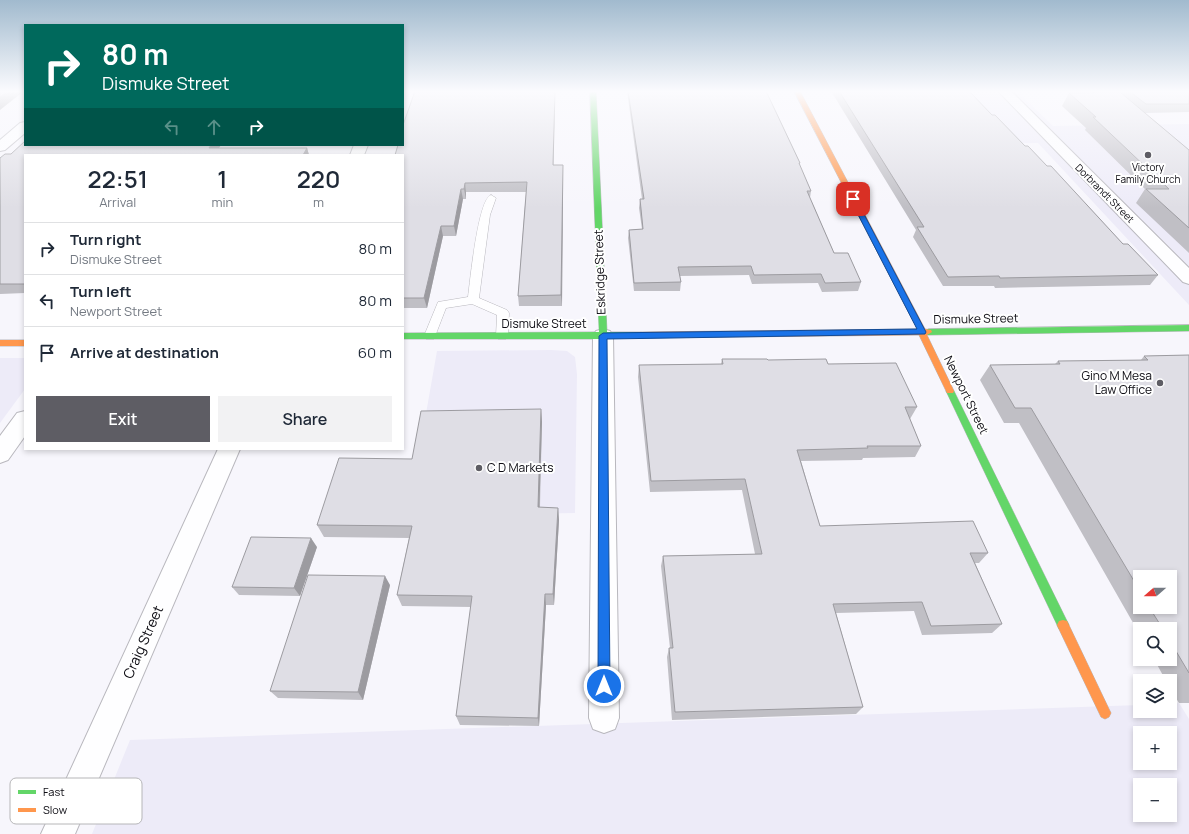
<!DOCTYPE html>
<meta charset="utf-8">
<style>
:root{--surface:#fff;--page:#f2f2f3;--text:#1f2937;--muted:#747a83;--line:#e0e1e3;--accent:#5e5d64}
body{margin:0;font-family:Manrope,sans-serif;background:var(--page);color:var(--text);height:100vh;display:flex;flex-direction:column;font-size:15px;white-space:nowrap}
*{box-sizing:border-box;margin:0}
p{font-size:13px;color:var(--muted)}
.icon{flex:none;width:22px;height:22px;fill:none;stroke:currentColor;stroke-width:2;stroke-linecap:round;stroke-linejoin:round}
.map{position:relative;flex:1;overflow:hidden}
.details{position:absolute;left:24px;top:154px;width:380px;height:296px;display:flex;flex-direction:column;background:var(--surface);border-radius:0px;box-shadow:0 2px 6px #0003}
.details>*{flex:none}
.hud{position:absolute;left:24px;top:24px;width:380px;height:122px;border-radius:0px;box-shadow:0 2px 6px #0003;background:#00695c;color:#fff;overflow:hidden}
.needle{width:26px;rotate:250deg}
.tools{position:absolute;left:1133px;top:570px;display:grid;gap:8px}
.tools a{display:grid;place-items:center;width:44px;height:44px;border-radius:0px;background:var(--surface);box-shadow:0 2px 6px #0003;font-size:20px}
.pin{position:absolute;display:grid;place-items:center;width:34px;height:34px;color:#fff;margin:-17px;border-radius:8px;box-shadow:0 2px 6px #0006}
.me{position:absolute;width:44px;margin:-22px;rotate:0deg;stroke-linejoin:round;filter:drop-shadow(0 0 3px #0008)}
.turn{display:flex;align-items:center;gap:14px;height:84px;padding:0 12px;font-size:18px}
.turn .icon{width:52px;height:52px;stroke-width:2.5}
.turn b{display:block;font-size:28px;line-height:34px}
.lanes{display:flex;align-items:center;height:38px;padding:0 12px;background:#0003;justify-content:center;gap:20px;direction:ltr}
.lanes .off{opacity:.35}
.eta{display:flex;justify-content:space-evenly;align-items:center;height:68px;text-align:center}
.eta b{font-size:24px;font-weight:600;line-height:28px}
.cta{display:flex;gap:8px;margin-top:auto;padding:8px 12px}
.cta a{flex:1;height:46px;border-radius:0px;background:var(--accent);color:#fff;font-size:16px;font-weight:600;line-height:46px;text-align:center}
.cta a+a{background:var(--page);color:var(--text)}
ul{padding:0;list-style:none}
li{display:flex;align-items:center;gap:12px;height:52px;padding:0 12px;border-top:1px solid var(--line)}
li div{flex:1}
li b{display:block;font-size:15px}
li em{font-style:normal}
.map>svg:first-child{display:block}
.built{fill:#edebf8;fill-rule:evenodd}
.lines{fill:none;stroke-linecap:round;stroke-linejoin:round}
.lane-casing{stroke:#b9b8be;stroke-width:1}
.street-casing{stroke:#b9b8be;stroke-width:2}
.fast-casing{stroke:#b9b8be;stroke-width:1}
.slow-casing{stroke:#b9b8be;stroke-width:1}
.lane{fill:#fefeff;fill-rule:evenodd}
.street{fill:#fefeff;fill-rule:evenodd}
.fast{fill:#63d668;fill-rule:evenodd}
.slow{fill:#ff974d;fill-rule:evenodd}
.wall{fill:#c0bfc5;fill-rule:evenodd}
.shaded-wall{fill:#9c9ba0}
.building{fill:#dfdee5;stroke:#9c9ba0}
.route{fill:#1a73e8;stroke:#114b97}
.poi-dot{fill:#5e5d64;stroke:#fff;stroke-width:1.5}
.labels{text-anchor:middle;stroke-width:4;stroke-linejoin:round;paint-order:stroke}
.far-poi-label{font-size:10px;fill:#0c0b12;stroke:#fff}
.far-street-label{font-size:10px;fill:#0c0b12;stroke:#fff}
.street-label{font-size:12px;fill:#0c0b12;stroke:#fff}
.poi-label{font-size:12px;fill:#0c0b12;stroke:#fff;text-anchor:end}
.near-street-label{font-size:14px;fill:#0c0b12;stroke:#fff}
.key{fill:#fff;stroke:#b6b6b8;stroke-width:1}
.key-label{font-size:11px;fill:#0c0b12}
</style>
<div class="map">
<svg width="1189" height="834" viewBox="0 0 1189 834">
<rect width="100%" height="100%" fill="#f7f6fc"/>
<path class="built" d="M905,91H1017L1053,126L1189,124V305L1038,143L945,144Z
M551,350L567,351L575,357L577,374L575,513L408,516L437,351Z
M0,358H25V389L0,423Z
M1179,703L1189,719V834H92L130,740L1140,705V711H1170V704ZM1140,733H1170V763H1140ZM1140,785H1170V815H1140Z"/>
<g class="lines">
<defs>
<path id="lane" d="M491,195L496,198L490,215L479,298L507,310L509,313L508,336L506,339H498L496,336L497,315L472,304L446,308L434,339H426L424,336L438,302L468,297C470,282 478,198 491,195Z"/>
<path id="street" d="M998,91H1011L1189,268V284L1183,282Z
M25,122V133L5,150L0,151V140L20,123Z
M354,145H368L364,155H350Z
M603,329L610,331L613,336L619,718L615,729L604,733L593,729L589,718L593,336L596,331Z
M25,411V436L8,460L0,463V436L17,413Z
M218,449H240L75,834H41Z"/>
<path id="fast" d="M590,91H596L607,332H641L645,335L644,337L603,339H403V333L599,332Z
M1189,325V331L928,335L924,332L928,329Z
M950,388L954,391L1067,621L1069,625L1067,629L1063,630L1059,629L946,391Z"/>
<path id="slow" d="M794,91H800L925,329L931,330L932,332L927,335L954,391L953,393H947L919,335L641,338L637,335L641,332L917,329Z
M0,340H25V346H0Z
M1063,620L1067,621L1109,709L1111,713L1109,717L1105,719L1101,717L1057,625L1059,621Z"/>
</defs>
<use href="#lane" class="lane-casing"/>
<use href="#street" class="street-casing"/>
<use href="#fast" class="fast-casing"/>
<use href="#slow" class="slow-casing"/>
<use href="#lane" class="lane"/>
<use href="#street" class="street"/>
<use href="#fast" class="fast"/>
<use href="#slow" class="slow"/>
</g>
<path class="wall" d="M627,91H766L800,163L799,165L811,191L810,198L834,253L861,282L858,291L822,292L818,283L752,284L749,275L680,276L681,282L680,291H634L628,238L629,230L642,229L639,208L640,199H642Z
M831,91H969L992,115L1025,146L1047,166L1123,244L1158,275L1150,285L995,288L994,286H943L913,237L916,230Z
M1113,91H1189V112L1145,113L1189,150V253L1136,203L1145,189L1085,130L1086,128L1062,106L1069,93H1115Z
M25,145H221L219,148H307L309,155H25V293L0,294V158L11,154Z
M403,155L553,165H563L562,306H519L518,296L526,192H466V199H463L456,236H443L427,308H403Z
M1189,355V703H1179L1170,688V681H1166L1154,659H1170V629H1140V635L1019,423H1004L980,380L990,365L1055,364L1058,361L1141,360L1144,356ZM1140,577L1170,607H1140Z
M722,359L768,360L828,364L917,407L910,419L921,446L915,457L863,458L862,460L801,461L820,526L988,553L979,563H975L1002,624L992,633L922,635L914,611L836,613L863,707L856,714L672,720L667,657L669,648H670L661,566L663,556L755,554L742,490L650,492L638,377L639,365L721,364Z
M541,409L542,422L540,507L558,508L559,520L554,605H546L539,726L460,725L456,716L471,607L402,606L397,595L409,538L324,537L317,525L412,459Z
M317,547L300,596L239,595L232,587Z
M390,585L363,700L278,698L270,691Z"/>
<path class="shaded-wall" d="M8,91H24L0,110V97Z
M555,91L553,175V165Z
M211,145H221L214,155L209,148Z
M307,148L309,155H303Z
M563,165V174L562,306L561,295Z
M465,183L466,192V199L464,189Z
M461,189L463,199L456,236L454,226Z
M441,226L443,236L427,308L424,298Z
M541,409L542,422L539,520L538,507Z
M558,508L559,520L554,605L553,594Z
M311,538L317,547L300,596L294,588Z
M385,576L390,585L363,700L358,692Z
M545,594L546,605L539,726L538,718Z"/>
<path class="building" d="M0,91H8L0,97Z
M415,91H555L553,165H563L561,295L518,296L527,182L465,183L464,189H461L454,226H441L424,298H403V155H395L398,145H403V125Z
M628,91H766L800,163H799L811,191H807L834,253H848L861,282L825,283L821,274L754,275L751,266L678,267L681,282L634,283L629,230L643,229L640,199H644Z
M839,91H969L992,115H995L1025,146H1028L1047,166H1051L1123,244H1128L1158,275L1000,278L999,276L948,277L917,227H924Z
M1129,91H1189V104H1146Z
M1120,92L1189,150V228L1146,189H1169L1093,117H1096L1069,93Z
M25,141V145H211L209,148H307L303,155H25V284H0V158L5,154H11Z
M1189,355V673L1170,641V629H1163L1149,607H1170V577H1140V591L1031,408H1015L990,365L1060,364L1058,361L1148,360L1144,356Z
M722,359H767L768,360L826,359L828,364L896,363L917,407H905L921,446H867L868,448L797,450L820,526L973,521L988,553H970L1002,624L931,626L922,602L833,604L863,707L675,712L669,648H673L663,556L762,554L745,479L651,481L639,365L723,364Z
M541,409L538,507L558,508L553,594H545L538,718L456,716L472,596L397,595L412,526L317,525L339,458L412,459L421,411Z
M251,537L311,538L294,588L232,587Z
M308,575L385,576L358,692L270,691Z"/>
<linearGradient id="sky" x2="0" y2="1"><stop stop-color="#a1bace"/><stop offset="0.44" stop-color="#fbfbfe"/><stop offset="1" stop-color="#fbfbfe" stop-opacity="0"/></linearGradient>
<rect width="1189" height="208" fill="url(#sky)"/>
<path class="route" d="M853,197L856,199L926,332L925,334L607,339L610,686L609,691L604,692L600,691L598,686L599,336L603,333L917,329L850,199Z"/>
<g class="poi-dot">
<circle cx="1148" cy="155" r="4"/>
<circle cx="1160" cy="383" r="4"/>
<circle cx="479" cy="468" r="4"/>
</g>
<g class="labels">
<g class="far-poi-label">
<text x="1148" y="171">Victory<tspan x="1148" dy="12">Family Church</tspan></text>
</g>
<g class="far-street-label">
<text transform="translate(1105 193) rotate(45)" y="4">Dorbrandt Street</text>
</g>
<g class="street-label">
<text transform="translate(600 272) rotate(-92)" y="4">Eskridge Street</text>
<text transform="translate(976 319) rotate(-1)" y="4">Dismuke Street</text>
<text x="544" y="328">Dismuke Street</text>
<text transform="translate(966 395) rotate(64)" y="4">Newport Street</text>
</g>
<g class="poi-label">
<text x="1152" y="380">Gino M Mesa<tspan x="1152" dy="14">Law Office</tspan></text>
<text x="487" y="472" text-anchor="start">C D Markets</text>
</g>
<g class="near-street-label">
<text transform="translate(143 642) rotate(-66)" y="5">Craig Street</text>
</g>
</g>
<rect x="10" y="778" width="132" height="46" rx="6" class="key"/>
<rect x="18" y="790" width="18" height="4" fill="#63d668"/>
<rect x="18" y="808" width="18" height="4" fill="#ff974d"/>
<g class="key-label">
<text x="43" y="796">Fast</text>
<text x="43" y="814">Slow</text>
</g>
</svg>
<div class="tools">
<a><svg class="needle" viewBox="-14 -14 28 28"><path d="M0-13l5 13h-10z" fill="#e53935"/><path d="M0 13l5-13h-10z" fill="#747a83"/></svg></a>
<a><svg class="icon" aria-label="search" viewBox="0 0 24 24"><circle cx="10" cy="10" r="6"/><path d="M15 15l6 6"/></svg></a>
<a><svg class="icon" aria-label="layers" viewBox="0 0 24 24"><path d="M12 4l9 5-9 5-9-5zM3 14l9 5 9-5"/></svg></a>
<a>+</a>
<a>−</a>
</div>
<div class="pin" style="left:853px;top:199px;background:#d93025"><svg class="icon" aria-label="arrive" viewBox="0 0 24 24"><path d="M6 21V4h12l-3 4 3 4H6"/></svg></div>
<svg class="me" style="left:604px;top:686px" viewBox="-20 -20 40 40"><circle r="17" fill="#1a73e8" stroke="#fff" stroke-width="3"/><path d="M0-11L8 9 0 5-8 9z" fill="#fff"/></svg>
<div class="hud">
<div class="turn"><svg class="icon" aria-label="right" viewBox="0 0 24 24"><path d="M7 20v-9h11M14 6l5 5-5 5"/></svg><div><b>80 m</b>Dismuke Street</div></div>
<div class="lanes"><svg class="icon off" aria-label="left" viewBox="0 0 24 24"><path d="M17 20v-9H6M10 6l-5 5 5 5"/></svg><svg class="icon off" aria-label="ahead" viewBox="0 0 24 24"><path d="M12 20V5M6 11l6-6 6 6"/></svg><svg class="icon" aria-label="right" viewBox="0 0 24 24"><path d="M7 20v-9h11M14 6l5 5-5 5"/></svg></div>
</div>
<section class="details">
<div class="eta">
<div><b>22:51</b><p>Arrival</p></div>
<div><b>1</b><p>min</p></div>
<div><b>220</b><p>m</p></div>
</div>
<ul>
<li><svg class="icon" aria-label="right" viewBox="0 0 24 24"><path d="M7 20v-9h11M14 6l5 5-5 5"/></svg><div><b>Turn right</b><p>Dismuke Street</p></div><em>80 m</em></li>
<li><svg class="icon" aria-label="left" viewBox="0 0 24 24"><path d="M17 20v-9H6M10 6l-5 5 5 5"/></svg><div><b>Turn left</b><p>Newport Street</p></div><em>80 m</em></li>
<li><svg class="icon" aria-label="arrive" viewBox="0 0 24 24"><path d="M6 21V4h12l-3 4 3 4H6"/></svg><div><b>Arrive at destination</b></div><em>60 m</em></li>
</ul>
<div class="cta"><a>Exit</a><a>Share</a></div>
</section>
</div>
